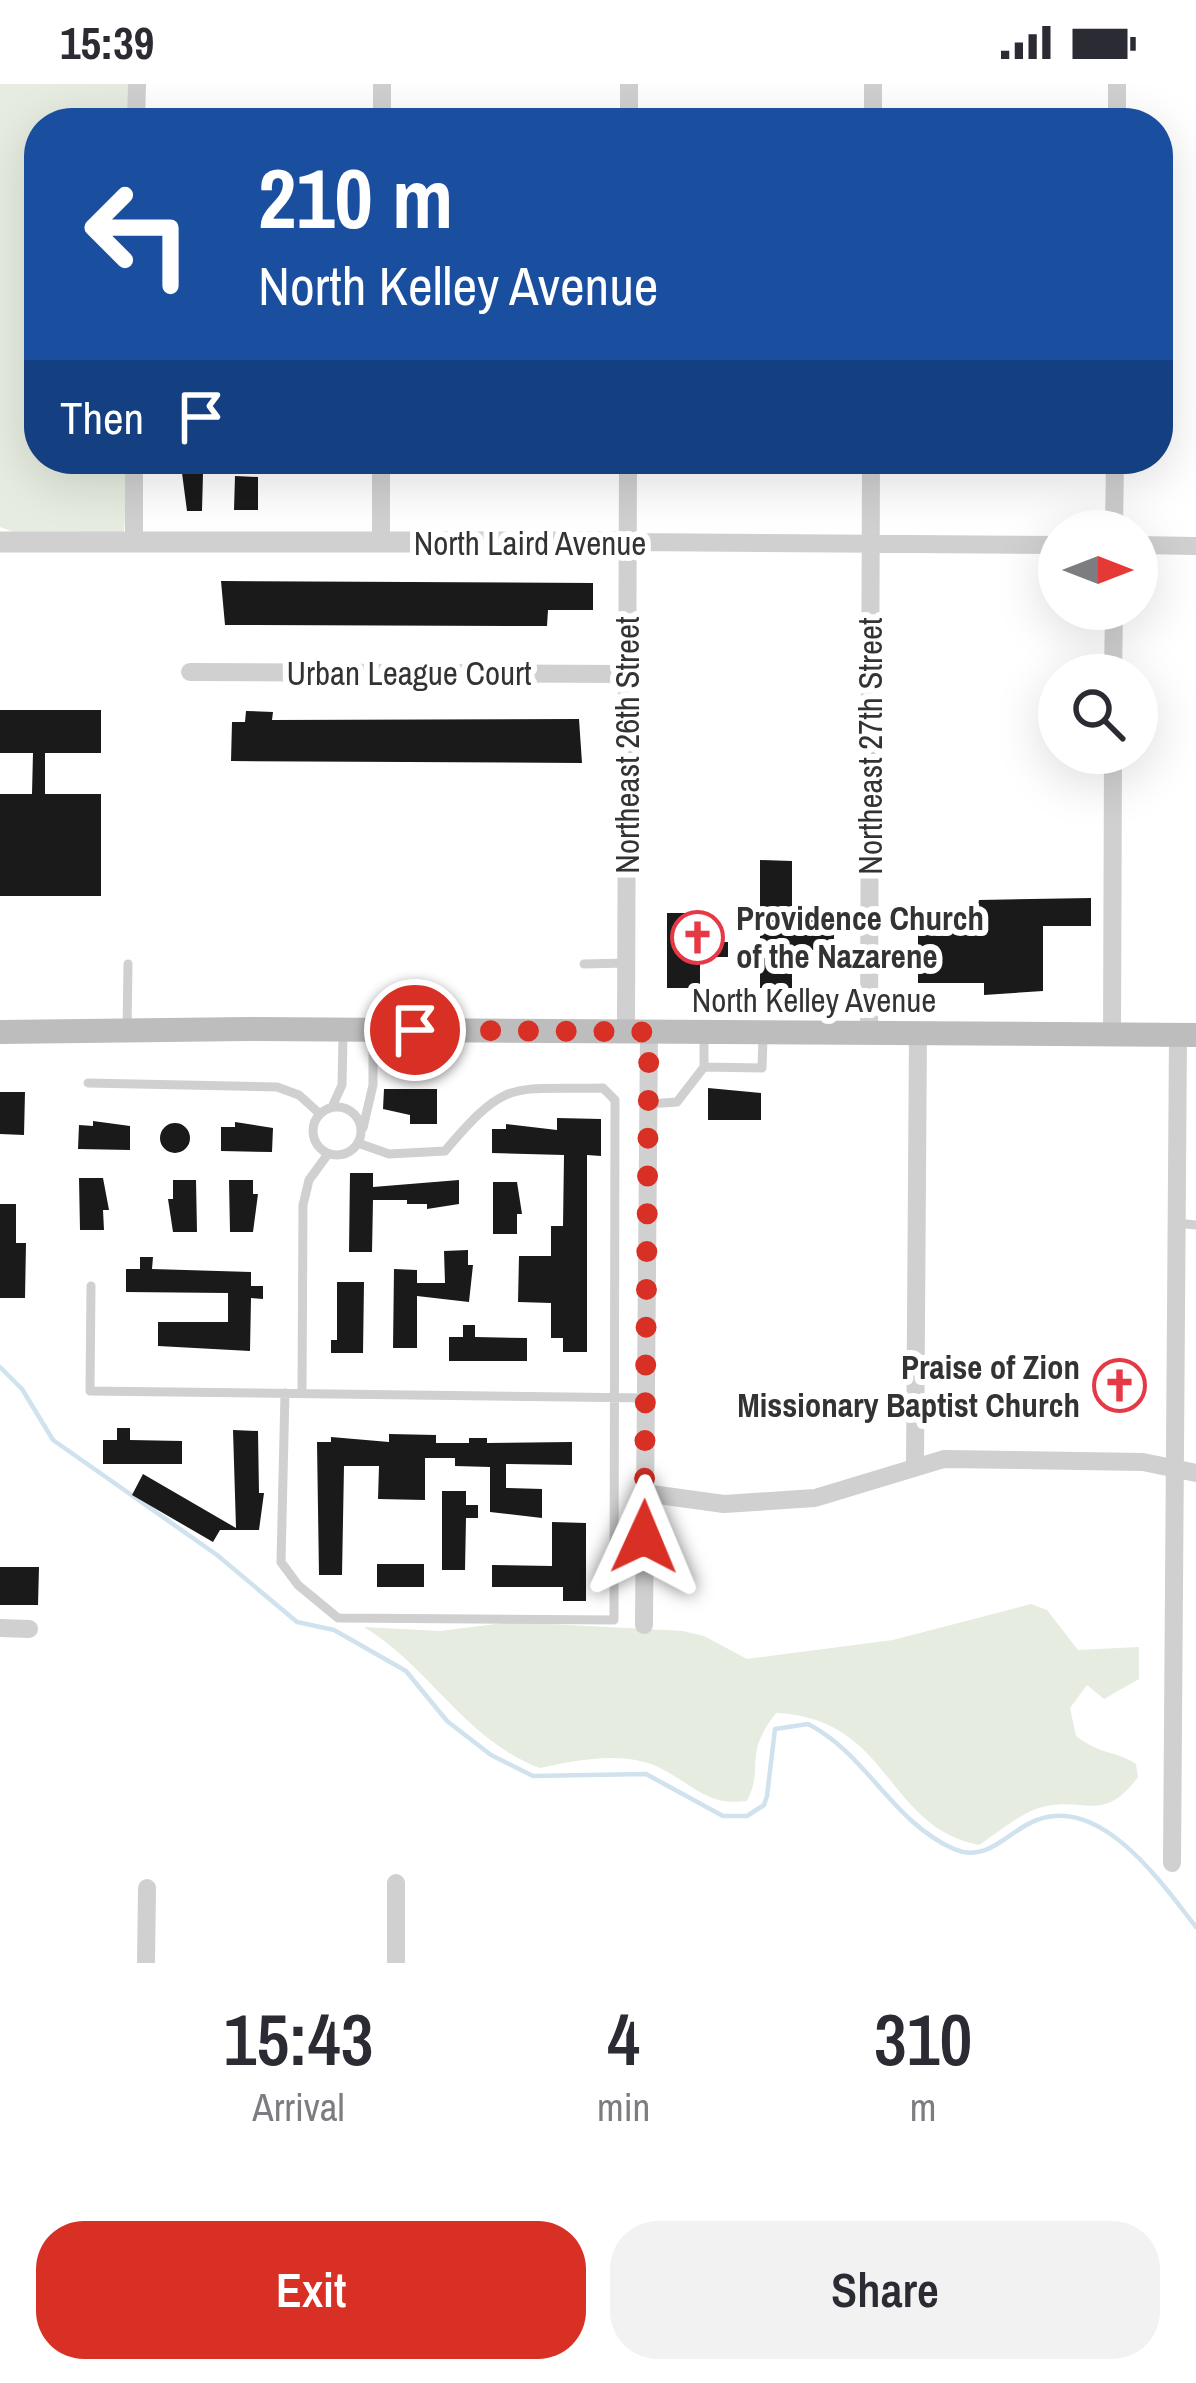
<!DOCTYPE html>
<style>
:root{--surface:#fff;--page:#f2f2f3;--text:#2b2b33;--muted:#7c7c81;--accent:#d93025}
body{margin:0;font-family:"Archivo Narrow",sans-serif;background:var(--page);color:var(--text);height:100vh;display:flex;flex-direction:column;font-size:45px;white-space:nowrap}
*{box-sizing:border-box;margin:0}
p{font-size:39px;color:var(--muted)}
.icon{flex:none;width:66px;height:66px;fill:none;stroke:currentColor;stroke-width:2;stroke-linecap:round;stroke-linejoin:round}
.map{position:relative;height:1879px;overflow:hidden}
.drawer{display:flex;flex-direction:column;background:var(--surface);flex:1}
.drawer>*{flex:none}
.guide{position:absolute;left:24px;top:24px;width:1149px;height:366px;border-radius:48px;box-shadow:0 12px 48px #0002;background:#1a4fa0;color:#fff;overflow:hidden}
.needle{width:78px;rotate:90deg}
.tools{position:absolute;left:1038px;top:426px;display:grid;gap:24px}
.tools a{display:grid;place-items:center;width:120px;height:120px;border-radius:50%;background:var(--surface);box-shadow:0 12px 48px #0002;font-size:60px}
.pin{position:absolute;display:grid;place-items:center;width:102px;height:102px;color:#fff;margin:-51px;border:6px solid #fff;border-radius:50%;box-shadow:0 3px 12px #0007}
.me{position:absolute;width:132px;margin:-66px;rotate:1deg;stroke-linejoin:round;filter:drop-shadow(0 0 9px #0008)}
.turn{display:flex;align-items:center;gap:42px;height:252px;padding:0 36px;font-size:54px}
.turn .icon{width:156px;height:156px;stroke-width:2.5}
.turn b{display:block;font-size:84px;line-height:102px}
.then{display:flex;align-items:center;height:114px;padding:0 36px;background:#0003;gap:24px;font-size:45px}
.eta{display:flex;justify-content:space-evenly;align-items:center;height:204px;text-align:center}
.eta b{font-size:72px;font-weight:600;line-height:84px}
.primary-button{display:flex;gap:24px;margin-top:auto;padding:24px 36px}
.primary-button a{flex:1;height:138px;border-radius:48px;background:var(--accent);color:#fff;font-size:48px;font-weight:600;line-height:138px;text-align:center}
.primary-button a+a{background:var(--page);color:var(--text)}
.status{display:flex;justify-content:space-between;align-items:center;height:84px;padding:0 60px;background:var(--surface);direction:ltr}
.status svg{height:33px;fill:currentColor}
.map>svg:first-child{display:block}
.green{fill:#e6ecdf}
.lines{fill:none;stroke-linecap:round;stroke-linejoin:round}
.stream{stroke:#cfe2ee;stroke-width:4.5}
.building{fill:#1a1a1a}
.service{stroke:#d0d0d0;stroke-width:9}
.minor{stroke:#d0d0d0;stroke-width:18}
.tertiary{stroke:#d0d0d0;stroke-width:21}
.secondary{stroke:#bdbdbd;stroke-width:24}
.route{stroke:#d93025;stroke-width:21;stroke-dasharray:0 37.8}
.labels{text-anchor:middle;stroke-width:12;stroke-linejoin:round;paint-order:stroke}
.street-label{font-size:33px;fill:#333;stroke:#fff}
.poi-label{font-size:33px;font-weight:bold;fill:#333;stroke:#fff;text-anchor:start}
</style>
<div class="status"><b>15:39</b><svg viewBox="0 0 49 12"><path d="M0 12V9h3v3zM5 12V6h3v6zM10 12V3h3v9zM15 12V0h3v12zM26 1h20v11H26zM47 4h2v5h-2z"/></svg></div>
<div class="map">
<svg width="1196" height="1879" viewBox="0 0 1196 1879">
<rect width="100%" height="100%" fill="#fff"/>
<path class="green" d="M0,0H131V39H39V375H129L124,448L17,449L0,443Z
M1031,1520L1047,1526L1078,1566L1139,1563V1595L1104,1615L1087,1601L1070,1624L1076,1652C1102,1672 1115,1666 1136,1680L1138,1693C1101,1743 1083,1709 1036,1725C1017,1732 996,1750 979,1761C884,1742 891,1634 776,1629C742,1673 765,1681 747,1717C707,1722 695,1702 662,1685C626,1666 577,1676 540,1684C465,1656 430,1583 364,1543L440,1547L512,1538L683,1547L704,1552L747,1575L893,1556Z"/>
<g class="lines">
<path class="stream" d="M0,1283L22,1305L53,1356L217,1471L297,1538L334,1546L406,1587L447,1637L491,1671L533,1692L646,1690L723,1732H747L764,1721L767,1712L775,1645L808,1640C867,1670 892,1738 954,1765C989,1780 1008,1746 1037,1736C1102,1711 1163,1801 1196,1843"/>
</g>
<path class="building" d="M182,389L203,390L202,427H187Z
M235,392L258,393V426H234Z
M221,497L593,499V526H548L547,542L225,541Z
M0,626H101V669H45V710H101V812H0V710H32L33,669H0Z
M246,627L273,628L272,636L579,635L582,679L231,677L232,638H245Z
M760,776L792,777V822H801V829H834V866H798V874H792V904H760Z
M1091,814V842H1043V907L984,911V899H918V843H974L979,816Z
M667,829H700V858H728V873H700V904H667Z
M708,1004L761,1009V1036H708Z
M384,1005H437V1040H410V1031L383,1025Z
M0,1008H25L24,1051L0,1050Z
M557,1034L601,1035V1072L587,1071V1268H563V1254H551V1219L518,1218L519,1172H551V1142H563L564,1071L492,1069V1045H506V1040L557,1046Z
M93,1037L130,1042V1066L78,1065L79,1041L93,1042Z
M235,1038L273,1044L272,1068L221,1067V1043H235Z
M160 1054a15 15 0 1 1 30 0a15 15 0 1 1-30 0Z
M350,1089H373V1103L459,1096V1120L427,1125V1120H407V1116H373L372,1168H349Z
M79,1094H103L109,1126H103L104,1146H80Z
M173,1096H196L197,1148H173L168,1115H173Z
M229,1096H253V1110H258L253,1148H230Z
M493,1098H517L522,1130H517V1150H493Z
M0,1120H16V1159H26L25,1214H0Z
M468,1166V1181H473L469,1218L417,1212V1264H393L394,1185L417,1186V1199H445L444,1167Z
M140,1173H153L152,1185L251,1188V1202H263V1215L251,1214L250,1267L158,1262V1238H228V1209L126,1208V1185H140Z
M337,1198H364L363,1269H331V1256H337Z
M463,1241H475V1253L527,1254V1277H449V1253H463Z
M117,1344H130V1356L182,1357V1380H103V1356H117Z
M233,1346L258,1347L259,1409H264L259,1446H220L213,1458L132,1411L143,1390L236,1444Z
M389,1350L436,1351V1359H469V1354H487V1359L572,1358V1381L506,1380V1404L542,1405V1434L490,1428V1383L455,1382V1374H425V1416L378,1415L379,1382H344L342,1491H319L317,1358H331V1353L389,1358Z
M442,1407H466V1421H478V1434H466L465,1486H442Z
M552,1438L586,1439V1517H563V1503H492V1481L552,1482Z
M377,1480H424V1503H377Z
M0,1483H39L38,1521H0Z"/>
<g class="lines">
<path class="service" d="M584,880L626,879
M127,946L128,880
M704,950V983L762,984L763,954
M88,999L277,1003L299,1011L320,1030
M649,1020L677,1018L704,983
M313 1047a24 24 0 1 1 48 0a24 24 0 1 1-48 0Z
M332,1023L342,1001L343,951
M363,1044L373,1001V947
M1177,1139L1196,1141
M91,1202L90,1307L646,1314
M285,1309L281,1478L298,1501L338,1534L614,1536L615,1016L603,1004C509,1006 508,993 445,1067L389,1070L358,1059
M302,1309L303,1121L309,1096L328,1070"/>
<path class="minor" d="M136,39L137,0
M382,39V0
M629,39V0
M873,39V0
M1117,39V0
M1114,447L1115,375
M627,458L1059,461
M134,459V375
M381,459V375
M1137,461L1196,462
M190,588L628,590
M1113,591L1114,525
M626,948L628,375
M869,949L871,375
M1112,951L1113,669
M915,1381L918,949
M644,1409L724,1420L815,1414L944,1375L1143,1378L1196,1389
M644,1541L649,948
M0,1544L29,1545
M1172,1779L1178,951
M146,1879L147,1804
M396,1879V1799"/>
<path class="tertiary" d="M0,458H627"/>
<path class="secondary" d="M0,948L248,945L1196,951"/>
</g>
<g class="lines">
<path class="route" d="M415,946L649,948L644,1453"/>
</g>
<defs>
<symbol id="church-ring" viewBox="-11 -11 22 22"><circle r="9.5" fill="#fff" stroke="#e63946" stroke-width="1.5"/><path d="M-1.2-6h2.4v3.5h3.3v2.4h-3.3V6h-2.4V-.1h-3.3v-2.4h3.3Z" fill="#e63946"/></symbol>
</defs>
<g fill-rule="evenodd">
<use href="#church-ring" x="668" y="824" width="59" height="59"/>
<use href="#church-ring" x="1090" y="1272" width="59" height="59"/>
</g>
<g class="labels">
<g class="street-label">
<text x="530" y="471">North Laird Avenue</text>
<text x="409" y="601">Urban League Court</text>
<text transform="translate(627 661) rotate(-90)" y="12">Northeast 26th Street</text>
<text transform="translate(870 662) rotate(-90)" y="12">Northeast 27th Street</text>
<text x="814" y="928">North Kelley Avenue</text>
</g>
<g class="poi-label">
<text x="736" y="846">Providence Church<tspan x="736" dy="38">of the Nazarene</tspan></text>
<text x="1080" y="1295" text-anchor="end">Praise of Zion<tspan x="1080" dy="38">Missionary Baptist Church</tspan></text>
</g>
</g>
</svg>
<div class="tools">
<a><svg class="needle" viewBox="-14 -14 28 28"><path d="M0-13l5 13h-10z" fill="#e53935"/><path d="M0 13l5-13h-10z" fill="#7c7c81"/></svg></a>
<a><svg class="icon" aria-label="search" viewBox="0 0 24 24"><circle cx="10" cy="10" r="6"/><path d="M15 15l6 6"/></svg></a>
</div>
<div class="pin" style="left:415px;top:946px;background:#d93025"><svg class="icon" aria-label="arrive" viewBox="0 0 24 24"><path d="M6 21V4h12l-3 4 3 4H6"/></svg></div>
<svg class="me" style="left:644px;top:1453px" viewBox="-20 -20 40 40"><path d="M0-17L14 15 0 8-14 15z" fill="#d93025" stroke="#fff" stroke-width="4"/></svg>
<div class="guide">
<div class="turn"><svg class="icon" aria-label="left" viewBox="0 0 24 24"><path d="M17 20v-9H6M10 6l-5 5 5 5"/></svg><div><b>210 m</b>North Kelley Avenue</div></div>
<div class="then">Then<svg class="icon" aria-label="arrive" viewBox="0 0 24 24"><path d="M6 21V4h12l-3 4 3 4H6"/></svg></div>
</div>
</div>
<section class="drawer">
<div class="eta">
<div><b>15:43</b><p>Arrival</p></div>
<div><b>4</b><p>min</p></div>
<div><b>310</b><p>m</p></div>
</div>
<div class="primary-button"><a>Exit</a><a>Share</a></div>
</section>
